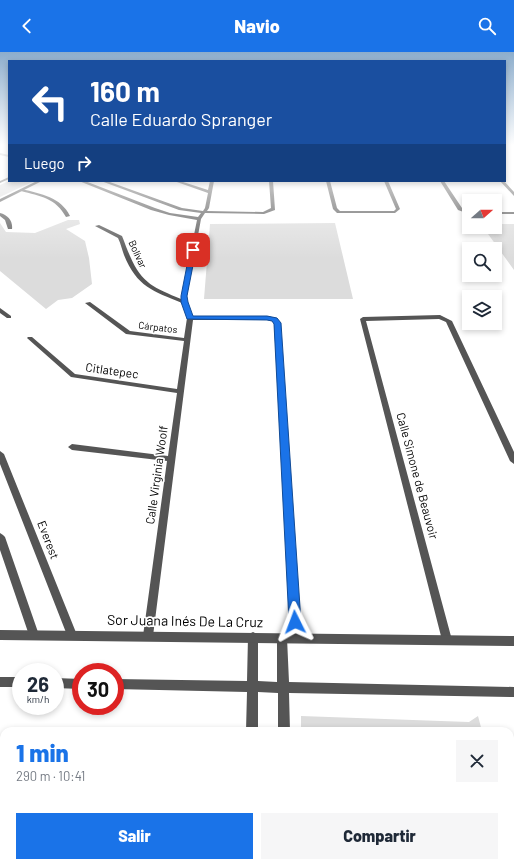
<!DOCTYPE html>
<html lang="es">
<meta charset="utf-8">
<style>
:root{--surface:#fff;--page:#f6f6f7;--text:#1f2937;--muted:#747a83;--accent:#1a73e8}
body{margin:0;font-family:Barlow,sans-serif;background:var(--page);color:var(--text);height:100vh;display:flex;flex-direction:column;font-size:15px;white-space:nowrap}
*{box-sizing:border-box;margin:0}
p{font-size:13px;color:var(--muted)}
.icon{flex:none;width:22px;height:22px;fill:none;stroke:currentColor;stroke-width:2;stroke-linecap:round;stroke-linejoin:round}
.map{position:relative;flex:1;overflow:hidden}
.side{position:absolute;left:0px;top:675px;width:514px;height:140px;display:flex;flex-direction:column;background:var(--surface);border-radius:12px 12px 0 0;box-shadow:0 2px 6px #0003}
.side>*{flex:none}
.top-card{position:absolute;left:8px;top:8px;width:498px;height:122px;border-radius:0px;box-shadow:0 2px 6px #0003;background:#1a4fa0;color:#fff;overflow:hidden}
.needle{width:26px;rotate:69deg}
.controls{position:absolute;left:462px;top:142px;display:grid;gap:8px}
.controls a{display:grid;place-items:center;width:40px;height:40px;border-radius:0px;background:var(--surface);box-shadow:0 2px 6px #0003;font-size:20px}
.speed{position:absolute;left:12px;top:611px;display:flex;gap:8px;font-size:20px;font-weight:700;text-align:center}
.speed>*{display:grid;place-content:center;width:52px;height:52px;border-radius:50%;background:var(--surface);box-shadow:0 2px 6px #0003;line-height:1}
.speed small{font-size:10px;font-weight:400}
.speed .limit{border:6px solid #d22;background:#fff;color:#111}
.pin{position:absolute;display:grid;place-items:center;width:34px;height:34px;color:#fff;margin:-17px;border-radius:8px;box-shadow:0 2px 6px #0006}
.me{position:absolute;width:44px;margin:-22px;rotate:357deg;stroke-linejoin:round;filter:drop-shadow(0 0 3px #0008)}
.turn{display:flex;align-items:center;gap:14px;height:84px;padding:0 16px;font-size:18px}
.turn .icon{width:52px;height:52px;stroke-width:2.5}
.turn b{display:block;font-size:28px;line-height:34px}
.then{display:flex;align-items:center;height:38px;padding:0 16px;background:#0003;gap:8px;font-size:15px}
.round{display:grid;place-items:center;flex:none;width:42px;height:42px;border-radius:0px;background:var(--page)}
.headline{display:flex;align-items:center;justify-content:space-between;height:68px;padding:0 16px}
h1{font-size:24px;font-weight:800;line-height:30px;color:var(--accent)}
.primary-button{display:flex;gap:8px;margin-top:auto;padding:8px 16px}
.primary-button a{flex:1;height:46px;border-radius:0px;background:var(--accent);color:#fff;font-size:16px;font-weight:800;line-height:46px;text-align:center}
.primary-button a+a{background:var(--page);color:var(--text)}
header{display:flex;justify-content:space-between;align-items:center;height:52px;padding:0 16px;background:var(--accent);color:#fff;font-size:18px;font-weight:800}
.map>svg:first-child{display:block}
.green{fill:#dcdcdc}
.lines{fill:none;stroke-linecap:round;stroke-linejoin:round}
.minor{fill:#555;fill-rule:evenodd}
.tertiary{fill:#555;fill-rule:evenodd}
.route{fill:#1a73e8;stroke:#114b97}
.labels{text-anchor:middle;stroke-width:3.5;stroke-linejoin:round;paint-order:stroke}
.far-street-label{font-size:10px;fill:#000;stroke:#fff}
.street-label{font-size:12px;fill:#000;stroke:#fff}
.near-street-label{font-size:14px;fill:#000;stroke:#fff}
</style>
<header><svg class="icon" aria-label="back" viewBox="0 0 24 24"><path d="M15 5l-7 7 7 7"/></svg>Navio<svg class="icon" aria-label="search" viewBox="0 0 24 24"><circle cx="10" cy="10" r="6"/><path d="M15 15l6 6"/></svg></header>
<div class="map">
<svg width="514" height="815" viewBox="0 0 514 815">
<rect width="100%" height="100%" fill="#fff"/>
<path class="green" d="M9,129H34L0,145V133Z
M68,168H79L80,172L66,177L85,189L89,206L92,232L72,246L58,248L46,257L0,219V171L6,180L35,181Z
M335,171L353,247H204L210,172Z
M495,172H514V218L483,175H495Z
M301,664L469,670L478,664L482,679H301Z
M510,789L514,805V815H306V811H510Z"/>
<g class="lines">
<path class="minor" d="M0,101L9,103V105L0,103Z
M79,129H85L155,156L170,161L198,165L201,161L179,158L101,129H107L182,156L203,159L205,156L208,141L174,129H180L208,138L210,129H214L209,156L207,159L263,160L271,156L269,129H273L275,158L264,162L205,161L201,167L187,244V250L192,264H267L276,266L280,271L301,586L300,589L296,591L292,589L291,586L274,271L272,269L267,268H193L153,584L152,587L148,589L144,587L143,584L167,409L72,398L68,395L72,392L168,404L177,341L71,325L27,286L28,285H32L75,322L177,337L184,289L126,282L85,251L90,250L130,279L184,286L187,266L182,251C153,239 137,235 124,203C122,198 121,192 118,186L95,174L99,173L122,184C125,191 127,198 130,204C142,232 155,236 181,247L197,168L169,163L151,158Z
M326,129H330L337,156L340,159H394L396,157L384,129H388L400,157L395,161H337L333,157Z
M440,129H444L462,156L469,159V162L458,158Z
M500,129H504L514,140V144Z
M22,137C41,142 61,145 70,164L66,165C56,146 40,144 21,139L20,138Z
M495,160H514V162H495Z
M0,161C8,163 13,169 12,177H8L5,168L0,164Z
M0,256L11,264V266H7L0,261Z
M440,263L452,269L514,400V412L510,409L446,270L439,267L366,269L452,588L451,591L447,593L443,591L442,588L360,267L363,265Z
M0,399L4,402L77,583L76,586L72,588L68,586L67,583L0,412Z
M0,481L3,483L5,485L39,583L38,586L34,588L30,586L29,583L0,498Z
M253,580L257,582L258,585V629L277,630V586L278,583L282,581L286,583L287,586L289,630L514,635V645L289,641L290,679H278V641L258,640V679H246L247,640L115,637V627L247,629L248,585L249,582Z
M0,625H21V635H0Z
M55,626L81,627V637L55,636Z
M513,700H514V717L510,716V701Z
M0,753H4V767H0Z
M34,811H48V815H34Z
M261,811H275L277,815H263Z"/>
<path class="tertiary" d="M9,125V127L0,131V129Z
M37,129H42L0,150V147Z
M0,578L514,584V594L0,588Z"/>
</g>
<linearGradient id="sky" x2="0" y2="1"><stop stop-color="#8cadcc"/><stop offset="0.45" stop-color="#fff"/><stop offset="1" stop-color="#fff" stop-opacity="0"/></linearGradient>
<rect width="514" height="207" fill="url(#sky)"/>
<path class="route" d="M193,196L196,198L187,244L188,250L193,264H267L277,266L281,271L301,570L299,574L295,575L291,574L289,570L274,272L272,269L267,268L187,267L181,250V244L190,198Z"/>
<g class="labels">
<g class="far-street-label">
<text transform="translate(138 202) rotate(65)" y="4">Bolívar</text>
<text transform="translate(158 275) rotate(7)" y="4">Cárpatos</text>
</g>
<g class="street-label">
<text transform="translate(112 319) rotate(8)" y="4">Citlatepec</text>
<text transform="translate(157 423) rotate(-82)" y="4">Calle Virginia Woolf</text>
<text transform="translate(417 424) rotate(75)" y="4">Calle Simone de Beauvoir</text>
<text transform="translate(48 488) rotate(69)" y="4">Everest</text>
</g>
<g class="near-street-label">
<text transform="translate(185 569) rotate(1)" y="5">Sor Juana Inés De La Cruz</text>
</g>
</g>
</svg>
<div class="controls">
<a><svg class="needle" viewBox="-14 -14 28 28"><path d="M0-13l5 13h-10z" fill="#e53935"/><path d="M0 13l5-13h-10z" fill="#747a83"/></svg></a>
<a><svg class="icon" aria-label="search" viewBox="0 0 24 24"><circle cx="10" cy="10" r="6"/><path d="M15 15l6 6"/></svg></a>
<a><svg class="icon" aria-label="layers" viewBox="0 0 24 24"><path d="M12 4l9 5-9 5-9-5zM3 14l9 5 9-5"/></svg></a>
</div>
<div class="speed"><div>26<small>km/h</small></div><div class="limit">30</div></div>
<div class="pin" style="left:193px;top:198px;background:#d93025"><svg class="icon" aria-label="arrive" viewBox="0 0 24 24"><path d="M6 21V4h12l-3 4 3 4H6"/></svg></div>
<svg class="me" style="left:295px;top:570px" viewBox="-20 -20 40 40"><path d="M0-17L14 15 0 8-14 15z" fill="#1a73e8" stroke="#fff" stroke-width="4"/></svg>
<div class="top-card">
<div class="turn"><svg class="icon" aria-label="left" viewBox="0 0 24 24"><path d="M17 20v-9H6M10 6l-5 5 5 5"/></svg><div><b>160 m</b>Calle Eduardo Spranger</div></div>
<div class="then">Luego<svg class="icon" aria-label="right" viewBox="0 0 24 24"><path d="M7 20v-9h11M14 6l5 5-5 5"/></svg></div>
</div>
<section class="side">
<div class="headline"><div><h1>1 min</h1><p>290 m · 10:41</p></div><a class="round"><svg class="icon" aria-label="close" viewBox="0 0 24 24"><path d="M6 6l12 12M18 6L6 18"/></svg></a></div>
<div class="primary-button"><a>Salir</a><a>Compartir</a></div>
</section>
</div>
